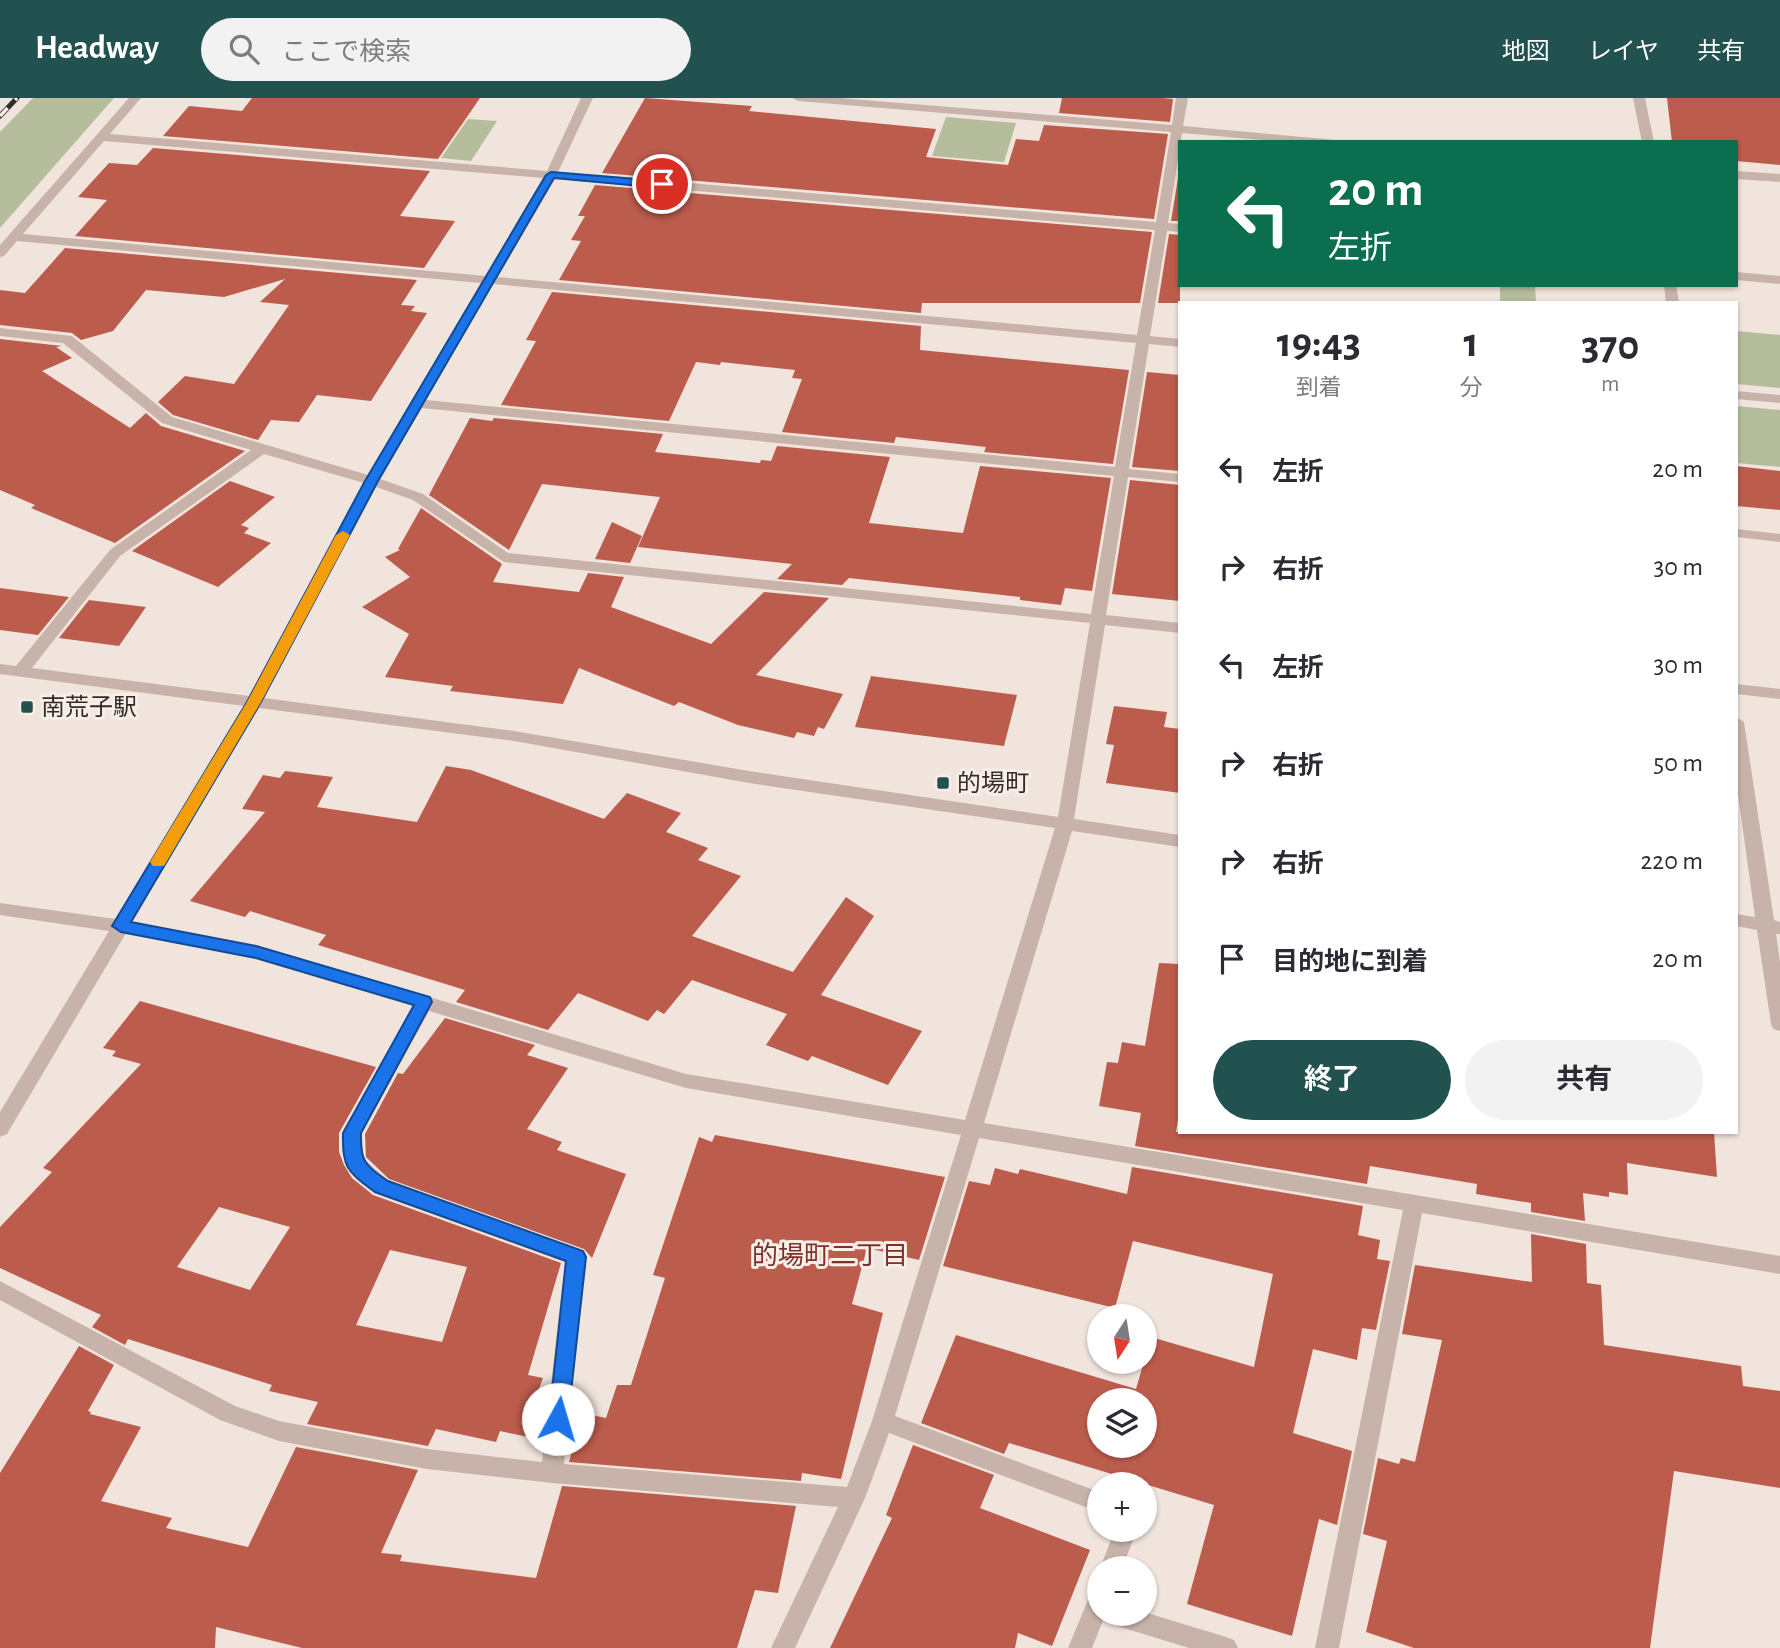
<!DOCTYPE html>
<html lang="ja">
<meta charset="utf-8">
<style>
:root{--surface:#fff;--page:#f2f2f3;--text:#2b2b33;--muted:#7c7c81;--accent:#215250}
body{margin:0;font-family:"Alegreya Sans","Noto Sans JP",sans-serif;background:var(--page);color:var(--text);height:100vh;display:flex;flex-direction:column;font-size:26px;white-space:nowrap}
*{box-sizing:border-box;margin:0}
p{font-size:23px;color:var(--muted)}
.icon{flex:none;width:38px;height:38px;fill:none;stroke:currentColor;stroke-width:2;stroke-linecap:round;stroke-linejoin:round}
.map{position:relative;flex:1;overflow:hidden}
.panel{position:absolute;left:1178px;top:203px;width:560px;height:833px;display:flex;flex-direction:column;background:var(--surface);border-radius:0px;box-shadow:0 2px 5px #0004}
.panel>*{flex:none}
.banner{position:absolute;left:1178px;top:42px;width:560px;height:147px;border-radius:0px;box-shadow:0 2px 5px #0004;background:#0b6e4f;color:#fff;overflow:hidden}
.needle{width:46px;rotate:192deg}
.controls{position:absolute;left:1087px;top:1206px;display:grid;gap:14px}
.controls a{display:grid;place-items:center;width:70px;height:70px;border-radius:50%;background:var(--surface);box-shadow:0 2px 5px #0004;font-size:35px}
.pin{position:absolute;display:grid;place-items:center;width:60px;height:60px;color:#fff;margin:-30px;border:4px solid #fff;border-radius:50%;box-shadow:0 2px 7px #0007}
.me{position:absolute;width:77px;margin:-38px;rotate:6deg;stroke-linejoin:round;filter:drop-shadow(0 0 5px #0008)}
.turn{display:flex;align-items:center;gap:24px;height:147px;padding:0 35px;font-size:32px}
.turn .icon{width:91px;height:91px;stroke-width:2.5}
.turn b{display:block;font-size:49px;line-height:60px}
.eta{display:flex;justify-content:space-evenly;align-items:center;height:119px;text-align:center}
.eta b{font-size:42px;font-weight:700;line-height:49px}
.primary-button{display:flex;gap:14px;margin-top:auto;padding:14px 35px}
.primary-button a{flex:1;height:80px;border-radius:42px;background:var(--accent);color:#fff;font-size:28px;font-weight:700;line-height:80px;text-align:center}
.primary-button a+a{background:var(--page);color:var(--text)}
ul{padding:0;list-style:none}
li{display:flex;align-items:center;gap:21px;height:98px;padding:0 35px}
li div{flex:1}
li b{display:block;font-size:26px}
li em{font-style:normal}
header{display:flex;align-items:center;gap:42px;box-sizing:border-box;height:98px;padding:0 35px;background:var(--accent);color:#fff}
header strong{font-size:33px}
nav{display:flex;gap:38px;margin-inline-start:auto;font-size:24px}
.search{width:490px;height:63px;background:var(--page);display:flex;align-items:center;gap:18px;box-sizing:border-box;padding:0 24px;border-radius:38px;color:var(--muted);font-size:26px}
.map>svg:first-child{display:block}
.green{fill:#b6bd9d}
.building{fill:#bc5c4d;fill-rule:evenodd}
.lines{fill:none;stroke-linecap:round;stroke-linejoin:round}
.minor{fill:#c7b3a9;fill-rule:evenodd}
.rail-casing{stroke:#342a28;stroke-width:5}
.rail{stroke:#f8eee8;stroke-width:3.5;stroke-dasharray:11;stroke-linecap:butt}
.route{fill:#1a73e8;stroke:#114b97;stroke-width:2}
.slow{fill:#f59e0b}
.poi-dot{fill:#215250;stroke:#f8eee8;stroke-width:2.5}
.labels{text-anchor:middle;stroke-width:6;stroke-linejoin:round;paint-order:stroke}
.poi-label{font-size:24px;fill:#342a28;stroke:#f8eee8;text-anchor:start}
.neighbourhood-label{font-size:26px;fill:#7d3228;stroke:#f8eee8}
</style>
<header>
<strong>Headway</strong>
<div class="search"><svg class="icon" aria-label="search" viewBox="0 0 24 24"><circle cx="10" cy="10" r="6"/><path d="M15 15l6 6"/></svg>ここで検索</div>
<nav><a>地図</a><a>レイヤ</a><a>共有</a></nav>
</header>
<div class="map">
<svg width="1780" height="1550" viewBox="0 0 1780 1550">
<rect width="100%" height="100%" fill="#f0e4dc"/>
<path class="green" d="M33,0H114L0,130V34Z
M946,19L1016,25L1004,64L932,58Z
M468,21L497,23L471,63L441,60Z
M1500,187H1535L1536,205H1500Z
M1736,233L1780,237V290L1736,286Z
M1736,308L1780,312V369L1736,365Z"/>
<path class="building" d="M252,0H480L438,61L163,38L189,8L242,13Z
M645,0L752,8L749,13L936,31L926,59L1008,67L1016,41L1039,43L1044,27L1168,36L1154,121L602,75Z
M1062,0H1162L1173,1L1170,24L1059,15Z
M1667,0H1780V67L1736,63V44H1672Z
M153,50L430,73L400,118L455,123L424,170L75,138L107,102L78,99L109,65L137,67Z
M1180,68V123H1171Z
M595,87L1152,134L1140,205H922L921,215L559,182L581,143L571,142L585,118H578Z
M1169,136L1180,137V205H1158Z
M65,150L417,182L401,207L415,208L411,213L427,215L371,303L317,297L299,324L271,322L258,342L173,317L158,304L185,278L234,286L289,207L260,204L285,181L224,199L146,192L113,233L81,242L72,235L0,227V192L25,195Z
M552,194L921,228L920,252L1129,272L1113,366L984,354L986,349L896,339L894,345L782,334L802,281L792,280L795,272L721,264L720,267L696,264L669,323L501,307L536,243L526,242Z
M0,241L62,248L56,249L72,260L42,273L130,330L146,315L161,328L245,353L115,445L31,410L35,407L0,392Z
M1147,274L1180,277V373L1132,369Z
M470,320L492,323L494,320L663,336L655,354L760,365L761,362L771,363L777,348L890,359L869,425L963,435L980,368L1111,380L1092,493L1065,490L1061,507L1020,502V499L849,480L842,487L777,481L792,466L638,449L660,399L542,386L509,452L429,397Z
M1736,368L1780,373V412L1736,408Z
M1130,382L1180,387V503L1112,496Z
M230,383L275,399L241,427L249,430L244,435L271,445L218,489L132,453Z
M421,410L502,466L493,484L579,494L588,475L624,479L611,509L711,546L764,494L829,500L756,577L843,596L824,631L818,629L814,638L797,634L794,640L738,627L679,604L674,608L579,570L563,606L450,593L453,588L385,579L409,536L362,509L410,479L385,459L400,452L398,451Z
M612,424L642,438L630,465L595,461Z
M0,490L69,499L38,537L0,532Z
M89,502L146,509L119,548L59,540Z
M871,578L1017,597L1004,648L855,629Z
M1114,608L1167,614L1164,629L1180,631V695L1106,685L1114,647L1106,646Z
M446,668L471,672L604,721L627,695L681,715L666,734L708,750L698,762L741,778L692,838L793,874L846,799L874,818L821,897L922,933L888,987L812,958L808,963L766,947L787,916L692,882L664,916L657,912L648,923L578,895L548,932L456,904L465,892L318,847L326,837L250,813L245,819L190,803L265,714L242,711L263,677L280,680L285,673L333,679L317,709L417,724Z
M1159,865L1180,866V1009L1176,1034H1714L1717,1079L1627,1065L1628,1097L1609,1094V1099L1583,1095L1585,1123L1531,1114V1105L1476,1096L1477,1086L1370,1068L1367,1086L1135,1048L1141,1015L1099,1008L1107,964L1118,965L1122,944L1145,948Z
M140,903L376,969L339,1035V1054L344,1067L352,1080L373,1097L561,1165L528,1277L543,1280L533,1306L546,1308L542,1342L500,1333L496,1344L436,1331L428,1348L307,1326L318,1304L269,1293L272,1287L128,1241L125,1247L92,1229L101,1217L0,1170V1129L52,1074L43,1070L141,966L112,958L116,953L103,950ZM219,1109L290,1129L250,1192L177,1169ZM390,1152L467,1169L442,1244L356,1227Z
M445,920L535,947L527,957L568,970L527,1031L562,1044L557,1052L626,1076L592,1160L584,1151L389,1081L366,1059L365,1036L398,975L403,976Z
M715,1037L945,1079L919,1162L867,1150L852,1206L883,1215L841,1381L802,1375L801,1383L569,1364L573,1349L569,1348L572,1313L606,1320L617,1287H631L665,1180L653,1177L699,1039L712,1044Z
M1132,1069L1363,1108L1358,1137L1380,1142L1377,1161L1390,1163L1376,1232L1362,1230L1357,1262L1313,1251L1293,1335L1352,1353L1337,1427L1319,1421L1292,1538L1187,1506L1214,1407L1009,1345L1004,1356L921,1325L956,1237L1136,1291L1151,1239L1254,1269L1273,1176L1133,1143L1115,1210L943,1168L969,1083L990,1087L995,1070L1018,1076L1020,1071L1127,1096ZM1099,1302H1144V1348H1099Z
M1531,1136L1586,1146L1587,1185L1601,1187L1604,1247L1741,1268L1743,1288L1780,1293V1390L1674,1373L1650,1550H1414L1366,1534L1387,1443L1363,1436L1378,1360L1399,1366L1401,1360L1415,1364L1442,1242L1402,1236L1415,1167L1532,1184Z
M79,1248L114,1267L88,1313L91,1314L90,1316L141,1329L101,1403L172,1420L166,1430L248,1449L296,1349L418,1372L381,1455L402,1457L400,1463L536,1480L562,1388L796,1408L778,1495L755,1492L737,1550H302L216,1529L215,1550H0V1375Z
M913,1347L994,1377L980,1410L1090,1452L1052,1548L1018,1535L1015,1550H830L892,1420L886,1417Z"/>
<g class="lines">
<path class="minor" d="M129,0H141L110,36L547,73L581,0H593L558,74L1156,124L1171,34L798,3L792,0H839L1172,27L1176,0H1188L1183,28L1335,42L1337,44H1285L1182,35L1168,125L1180,126V134L1167,133L1150,238L1180,241V249L1149,246L1129,371L1180,376V384L1128,379L1106,517L1180,525V535L1105,527L1074,721L1180,737V749L1072,733L984,1025L1780,1158V1176L1422,1115L1339,1550H1315L1403,1112L979,1040L895,1318L1099,1394V1414L889,1335L865,1400L795,1550H771L838,1409L552,1385L427,1371L279,1343L220,1322L0,1202V1183L235,1308L279,1323L427,1351L542,1364L565,1164L374,1095L354,1078L346,1066L342,1053V1035L413,908L256,861L126,835L7,1036L0,1039V1014L109,833L0,817V805L116,821L244,608L0,576V566L16,568L110,452L251,352L162,325L63,245L0,238V230L72,238L172,319L368,377L481,185L17,143L4,158L0,159V147ZM104,43L543,80L486,178L23,136ZM555,81L1155,132L1137,237L498,179ZM493,186L1136,245L1115,369L426,302ZM422,310L1114,378L1091,516L508,455L423,396L380,381ZM264,356L364,385L249,598L32,570L120,458ZM376,389L413,402L504,464L1090,525L1058,719L755,674L514,633L264,600ZM259,610L514,643L755,686L1055,730L965,1022L686,976L256,847L132,824ZM429,913L686,990L961,1037L872,1323L847,1389L564,1366L586,1159L583,1153L388,1083L363,1060L362,1035Z
M1633,0H1645L1654,44H1642Z
M1736,73L1780,76V84L1736,81Z
M1736,174L1780,178V186L1736,182Z
M1664,187H1676L1679,205H1666Z
M1736,293L1780,297V305L1736,301Z
M1736,431L1780,436V444L1736,439Z
M1736,586L1780,591V601L1736,596Z
M1736,619L1744,624L1774,822L1780,824V836H1776L1780,864V933L1773,931L1771,926L1757,832L1736,828V816L1755,819L1736,682Z
M1115,1432H1137L1122,1470H1100Z
M1096,1499L1099,1500V1516L1144,1514L1226,1539L1234,1542L1238,1550H1189L1114,1527L1106,1524L1104,1520L1092,1550H1068L1088,1502Z"/>
<defs>
<path id="rail" d="M0,18L17,0"/>
</defs>
<use href="#rail" class="rail-casing"/>
<use href="#rail" class="rail"/>
</g>
<path class="route" d="M551,74L662,83L668,86L662,90L554,80L378,383L261,604L131,824L256,848L430,899L432,904L361,1035C360,1064 365,1067 388,1083L583,1153L586,1159L568,1321L565,1327L558,1330L551,1327L549,1321L566,1163L375,1094C347,1073 342,1070 343,1035L414,907L256,860L121,834L112,828L247,604L365,383L546,77Z"/>
<path class="slow" d="M343,433L350,437L261,604L164,768H153L150,764L247,604L336,437Z"/>
<g class="poi-dot">
<rect x="20" y="602" width="14" height="14" rx="3.5"/>
<rect x="936" y="678" width="14" height="14" rx="3.5"/>
</g>
<g class="labels">
<g class="poi-label">
<text x="41" y="617">南荒子駅</text>
<text x="957" y="693">的場町</text>
</g>
<g class="neighbourhood-label">
<text x="830" y="1166">的場町二丁目</text>
</g>
</g>
</svg>
<div class="controls">
<a><svg class="needle" viewBox="-14 -14 28 28"><path d="M0-13l5 13h-10z" fill="#e53935"/><path d="M0 13l5-13h-10z" fill="#7c7c81"/></svg></a>
<a><svg class="icon" aria-label="layers" viewBox="0 0 24 24"><path d="M12 4l9 5-9 5-9-5zM3 14l9 5 9-5"/></svg></a>
<a>+</a>
<a>−</a>
</div>
<div class="pin" style="left:662px;top:86px;background:#d93025"><svg class="icon" aria-label="arrive" viewBox="0 0 24 24"><path d="M6 21V4h12l-3 4 3 4H6"/></svg></div>
<svg class="me" style="left:558px;top:1321px" viewBox="-20 -20 40 40"><circle r="19" fill="#fff"/><path d="M0-13L10 11 0 6-10 11z" fill="#1a73e8"/></svg>
<div class="banner">
<div class="turn"><svg class="icon" aria-label="left" viewBox="0 0 24 24"><path d="M17 20v-9H6M10 6l-5 5 5 5"/></svg><div><b>20 m</b>左折</div></div>
</div>
<section class="panel">
<div class="eta">
<div><b>19:43</b><p>到着</p></div>
<div><b>1</b><p>分</p></div>
<div><b>370</b><p>m</p></div>
</div>
<ul>
<li><svg class="icon" aria-label="left" viewBox="0 0 24 24"><path d="M17 20v-9H6M10 6l-5 5 5 5"/></svg><div><b>左折</b></div><em>20 m</em></li>
<li><svg class="icon" aria-label="right" viewBox="0 0 24 24"><path d="M7 20v-9h11M14 6l5 5-5 5"/></svg><div><b>右折</b></div><em>30 m</em></li>
<li><svg class="icon" aria-label="left" viewBox="0 0 24 24"><path d="M17 20v-9H6M10 6l-5 5 5 5"/></svg><div><b>左折</b></div><em>30 m</em></li>
<li><svg class="icon" aria-label="right" viewBox="0 0 24 24"><path d="M7 20v-9h11M14 6l5 5-5 5"/></svg><div><b>右折</b></div><em>50 m</em></li>
<li><svg class="icon" aria-label="right" viewBox="0 0 24 24"><path d="M7 20v-9h11M14 6l5 5-5 5"/></svg><div><b>右折</b></div><em>220 m</em></li>
<li><svg class="icon" aria-label="arrive" viewBox="0 0 24 24"><path d="M6 21V4h12l-3 4 3 4H6"/></svg><div><b>目的地に到着</b></div><em>20 m</em></li>
</ul>
<div class="primary-button"><a>終了</a><a>共有</a></div>
</section>
</div>
